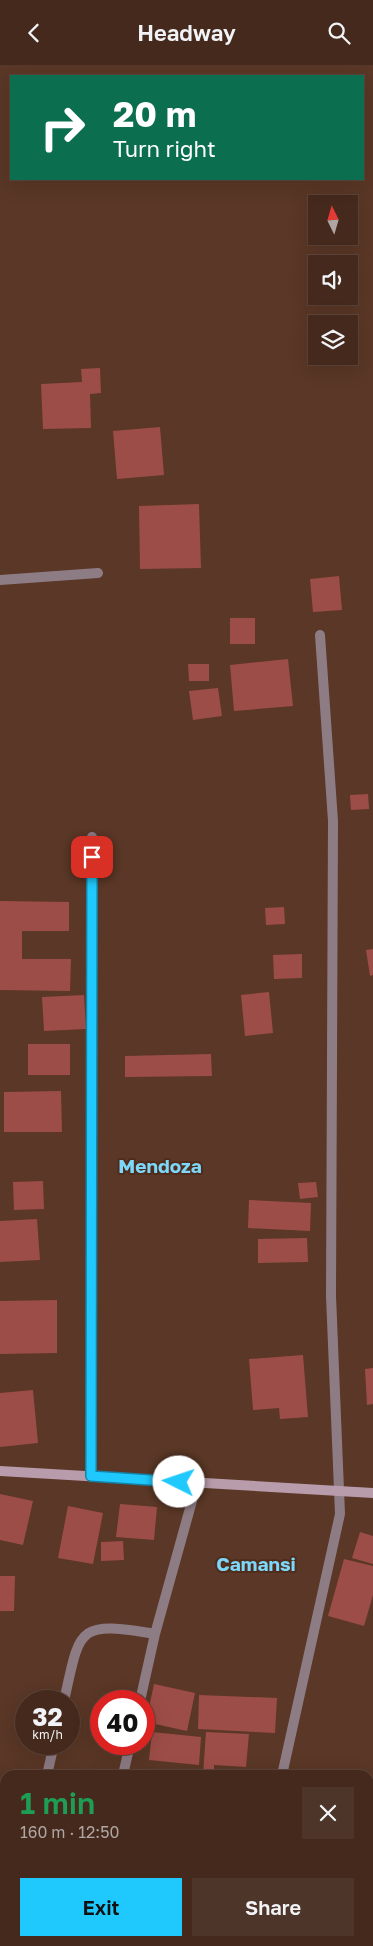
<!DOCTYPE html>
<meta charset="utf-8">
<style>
:root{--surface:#44291c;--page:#4e3529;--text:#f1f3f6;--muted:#afa6a3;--line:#5c453b;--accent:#1fc9fd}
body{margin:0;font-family:"Golos Text",sans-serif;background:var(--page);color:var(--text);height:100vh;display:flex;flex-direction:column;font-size:19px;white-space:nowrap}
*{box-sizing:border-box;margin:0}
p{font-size:16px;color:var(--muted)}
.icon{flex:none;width:28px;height:28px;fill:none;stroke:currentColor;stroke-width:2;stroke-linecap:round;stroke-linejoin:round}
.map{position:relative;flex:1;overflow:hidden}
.side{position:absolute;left:0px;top:1705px;width:374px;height:176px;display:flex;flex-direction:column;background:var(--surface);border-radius:15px 15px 0 0;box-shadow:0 5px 20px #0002,0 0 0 1px var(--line)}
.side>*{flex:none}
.top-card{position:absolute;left:10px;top:10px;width:354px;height:105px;border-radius:0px;box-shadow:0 5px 20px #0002,0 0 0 1px var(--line);background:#0b6e4f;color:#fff;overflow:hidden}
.needle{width:32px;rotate:355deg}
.buttons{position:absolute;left:308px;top:130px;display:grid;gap:10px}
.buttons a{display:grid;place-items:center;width:50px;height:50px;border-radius:0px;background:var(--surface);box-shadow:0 5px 20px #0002,0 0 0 1px var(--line);font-size:25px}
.speed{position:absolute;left:15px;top:1625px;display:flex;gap:10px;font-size:25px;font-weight:700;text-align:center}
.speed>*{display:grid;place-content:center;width:65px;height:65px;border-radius:50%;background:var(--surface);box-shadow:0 5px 20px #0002,0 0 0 1px var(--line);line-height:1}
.speed small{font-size:12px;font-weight:400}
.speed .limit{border:8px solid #d22;background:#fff;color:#111}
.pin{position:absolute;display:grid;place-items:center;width:42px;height:42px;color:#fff;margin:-21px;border-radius:10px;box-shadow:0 2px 8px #0006}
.me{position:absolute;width:55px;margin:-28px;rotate:274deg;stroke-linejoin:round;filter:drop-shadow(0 0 4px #0008)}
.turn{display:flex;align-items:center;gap:18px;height:105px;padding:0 20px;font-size:22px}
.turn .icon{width:65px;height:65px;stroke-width:2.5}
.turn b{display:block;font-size:35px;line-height:42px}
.round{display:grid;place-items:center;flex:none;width:52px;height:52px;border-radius:0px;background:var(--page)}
.overview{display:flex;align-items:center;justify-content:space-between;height:85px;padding:0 20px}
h1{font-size:30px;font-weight:600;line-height:38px;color:#1e9e55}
.action{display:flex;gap:10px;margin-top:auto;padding:10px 20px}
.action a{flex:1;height:58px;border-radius:0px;background:var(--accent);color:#111;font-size:20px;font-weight:600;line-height:58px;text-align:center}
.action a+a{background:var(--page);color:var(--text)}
header{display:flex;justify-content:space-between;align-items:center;height:65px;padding:0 20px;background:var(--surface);font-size:22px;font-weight:600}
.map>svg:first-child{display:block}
.building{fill:#9d4d47}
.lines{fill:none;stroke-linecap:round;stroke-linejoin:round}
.street{stroke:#8e7c85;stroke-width:10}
.secondary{stroke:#b89cab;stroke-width:10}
.route-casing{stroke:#1483a4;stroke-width:12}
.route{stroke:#1fc9fd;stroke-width:9}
.labels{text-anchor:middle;stroke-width:4;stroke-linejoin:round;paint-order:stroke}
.neighbourhood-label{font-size:19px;font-weight:bold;fill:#7cd7fa;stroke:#4f2c1c}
</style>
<header><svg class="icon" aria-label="back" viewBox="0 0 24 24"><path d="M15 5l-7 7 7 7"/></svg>Headway<svg class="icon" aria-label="search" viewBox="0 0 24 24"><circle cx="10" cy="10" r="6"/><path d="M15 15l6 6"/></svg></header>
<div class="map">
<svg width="373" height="1881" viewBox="0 0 373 1881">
<rect width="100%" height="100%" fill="#5a3726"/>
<path class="building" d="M100,303L101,328L90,329L91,363L43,364L41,319L82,317L81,304Z
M160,362L164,410L117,414L113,366Z
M199,439L201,503L140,504L139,441Z
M339,511L342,545L313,547L310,514Z
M230,553H255V579H230Z
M288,594L293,641L234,646L230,600Z
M188,599H209V616H189Z
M218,623L222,651L193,655L189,626Z
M368,729L369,744L351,745L350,730Z
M0,836L69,837V866H22V894H71L70,926L0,925Z
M284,842L285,859L266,860L265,843Z
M373,884V910L370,911L366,885Z
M302,889V913L274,914L273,890Z
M269,927L273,968L245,971L241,930Z
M84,930L86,964L44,966L42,932Z
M28,979H70V1010H28Z
M211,989L212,1011L125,1012V991Z
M61,1026L62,1067H4V1027Z
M43,1116L44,1144L14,1145L13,1117Z
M316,1117L318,1132L300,1134L298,1118Z
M249,1135L311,1138L310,1166L248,1163Z
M37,1154L40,1195L0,1197V1156Z
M307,1173L308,1197L258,1198V1174Z
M57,1235V1288L0,1289V1236Z
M303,1290L308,1352L280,1354L279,1343L253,1345L249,1294Z
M373,1303V1339L367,1340L365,1304Z
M33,1325L38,1378L0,1382V1328Z
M0,1429L33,1436L23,1480L0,1475Z
M120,1439L157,1442L154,1475L116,1472Z
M68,1441L103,1448L93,1499L58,1493Z
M360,1467L373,1471V1499L352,1493Z
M123,1476L124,1495L101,1496V1477Z
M344,1494L373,1501V1530L364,1561L328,1551Z
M0,1511H15L14,1546H0Z
M154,1619L195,1628L187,1666L146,1657Z
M199,1630L277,1633L275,1668L198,1664Z
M152,1667L201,1672L199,1700L149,1695Z
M206,1667L249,1669L246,1702L214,1700V1710H203Z
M0,1761L5,1763V1800L0,1799Z
M268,1876H316L314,1881H267Z"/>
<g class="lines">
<path class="street" d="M0,515L98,508
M91,1411L92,772
M64,1636C80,1564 76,1555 155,1569
M140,1636L155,1569L197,1418
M47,1710L54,1679
M123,1710L130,1679
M282,1710L340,1449L331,1231L333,756L320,570
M369,1868L373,1848
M7,1881L9,1876
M86,1881L87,1876
M245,1881L246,1876
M367,1881V1876"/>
<path class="secondary" d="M0,1406L373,1428"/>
</g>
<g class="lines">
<defs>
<path id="route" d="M92,792L91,1411L179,1417"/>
</defs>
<use href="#route" class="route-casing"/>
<use href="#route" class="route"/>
</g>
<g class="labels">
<g class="neighbourhood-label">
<text x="160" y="1108">Mendoza</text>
<text x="256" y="1506">Camansi</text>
</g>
</g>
</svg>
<div class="buttons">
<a><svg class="needle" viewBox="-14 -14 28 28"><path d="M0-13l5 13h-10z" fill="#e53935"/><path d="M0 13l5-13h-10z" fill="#afa6a3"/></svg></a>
<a><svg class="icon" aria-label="sound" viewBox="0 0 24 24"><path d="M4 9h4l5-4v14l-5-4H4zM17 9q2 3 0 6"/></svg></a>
<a><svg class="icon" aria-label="layers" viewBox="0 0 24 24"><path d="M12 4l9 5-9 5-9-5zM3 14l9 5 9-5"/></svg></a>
</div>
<div class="speed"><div>32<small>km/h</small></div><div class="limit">40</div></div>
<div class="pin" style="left:92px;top:792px;background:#d93025"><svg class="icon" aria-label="arrive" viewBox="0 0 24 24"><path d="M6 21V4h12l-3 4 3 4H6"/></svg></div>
<svg class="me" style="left:179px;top:1417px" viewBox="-20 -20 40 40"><circle r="19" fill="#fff"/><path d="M0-13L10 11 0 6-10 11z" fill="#1fc9fd"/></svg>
<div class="top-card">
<div class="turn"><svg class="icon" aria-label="right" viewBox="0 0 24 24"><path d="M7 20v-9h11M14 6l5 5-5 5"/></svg><div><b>20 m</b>Turn right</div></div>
</div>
<section class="side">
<div class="overview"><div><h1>1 min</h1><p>160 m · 12:50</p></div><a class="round"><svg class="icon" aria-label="close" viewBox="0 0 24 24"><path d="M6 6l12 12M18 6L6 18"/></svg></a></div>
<div class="action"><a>Exit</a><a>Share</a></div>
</section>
</div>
